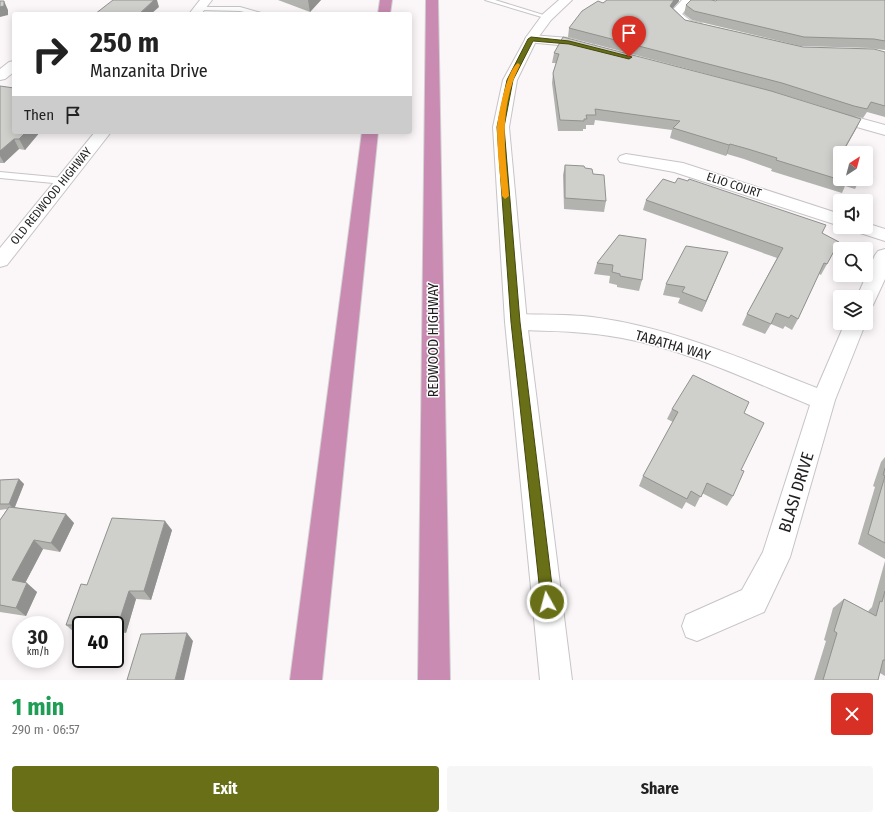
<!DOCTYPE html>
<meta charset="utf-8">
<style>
:root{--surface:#fff;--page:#f6f6f6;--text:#222;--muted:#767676;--accent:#686f16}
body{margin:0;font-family:"Fira Sans Condensed",sans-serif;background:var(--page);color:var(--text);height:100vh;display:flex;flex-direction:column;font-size:15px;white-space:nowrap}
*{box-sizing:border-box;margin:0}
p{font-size:13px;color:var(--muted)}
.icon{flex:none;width:22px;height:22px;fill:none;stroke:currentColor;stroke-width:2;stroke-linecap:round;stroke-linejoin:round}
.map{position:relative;height:680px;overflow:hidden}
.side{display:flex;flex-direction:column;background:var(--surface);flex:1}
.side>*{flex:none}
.hud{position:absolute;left:12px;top:12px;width:400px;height:122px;border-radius:4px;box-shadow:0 2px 10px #0003;background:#fff;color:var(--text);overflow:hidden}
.needle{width:26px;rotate:36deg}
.controls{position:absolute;left:833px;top:146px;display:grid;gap:8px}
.controls a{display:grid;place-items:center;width:40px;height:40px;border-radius:4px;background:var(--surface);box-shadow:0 2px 10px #0003;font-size:20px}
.speed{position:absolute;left:12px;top:616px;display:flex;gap:8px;font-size:20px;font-weight:700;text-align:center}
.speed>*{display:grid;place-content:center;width:52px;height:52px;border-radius:50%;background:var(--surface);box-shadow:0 2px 10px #0003;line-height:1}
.speed small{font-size:10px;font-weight:400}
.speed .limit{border:2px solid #111;border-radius:6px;background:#fff;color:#111}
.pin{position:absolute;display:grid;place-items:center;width:34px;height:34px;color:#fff;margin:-41px -17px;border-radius:50% 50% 50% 0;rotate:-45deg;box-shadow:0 0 4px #0007}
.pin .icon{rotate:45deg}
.me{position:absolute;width:44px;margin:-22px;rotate:353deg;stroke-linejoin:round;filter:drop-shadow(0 0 3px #0008)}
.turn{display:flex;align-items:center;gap:14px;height:84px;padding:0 12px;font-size:18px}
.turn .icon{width:52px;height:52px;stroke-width:2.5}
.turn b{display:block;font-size:28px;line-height:34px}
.then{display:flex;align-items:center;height:38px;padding:0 12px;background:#0003;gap:8px;font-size:15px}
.round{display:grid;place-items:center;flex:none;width:42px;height:42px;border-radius:4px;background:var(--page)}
.head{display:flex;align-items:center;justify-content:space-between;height:68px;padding:0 12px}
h1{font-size:24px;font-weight:700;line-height:30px;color:#1e9e55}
.action{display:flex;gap:8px;margin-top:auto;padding:8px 12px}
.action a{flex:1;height:46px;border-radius:4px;background:var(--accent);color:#fff;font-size:16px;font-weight:700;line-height:46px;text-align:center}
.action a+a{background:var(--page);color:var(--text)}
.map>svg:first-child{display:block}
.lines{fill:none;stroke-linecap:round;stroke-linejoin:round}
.lane-casing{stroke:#c7c4c6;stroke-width:2}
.street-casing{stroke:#c7c4c6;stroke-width:2}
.secondary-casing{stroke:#c7c4c6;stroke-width:2}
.highway-casing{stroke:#d2d2d2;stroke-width:2}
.lane{fill:#fff;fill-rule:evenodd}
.street{fill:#fff;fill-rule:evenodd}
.secondary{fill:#fff;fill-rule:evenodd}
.highway{fill:#c98bb2;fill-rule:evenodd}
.wall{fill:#b2b2af}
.shaded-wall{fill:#91918f}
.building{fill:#cfcfcc;stroke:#91918f}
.route{fill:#686f16;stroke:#44480e}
.slow{fill:#f59e0b}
.labels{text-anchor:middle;stroke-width:3;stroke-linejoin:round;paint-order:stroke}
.far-street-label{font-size:12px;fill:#201e1f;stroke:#fff}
.street-label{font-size:14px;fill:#201e1f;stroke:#fff}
.near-street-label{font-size:17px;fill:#201e1f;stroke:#fff}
</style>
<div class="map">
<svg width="885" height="680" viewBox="0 0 885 680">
<rect width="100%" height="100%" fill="#fbf7f9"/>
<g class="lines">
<defs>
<path id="lane" d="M485,0H495L550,17L545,18Z
M198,7H240L265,14H253L240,11L200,10L197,8Z
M0,172L64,178L69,181L64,184L0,178Z"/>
<path id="street" d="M682,0H694L682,14L691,21L701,23L703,26L701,29C689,32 676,24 669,14Z
M531,35L569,38L594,44L595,47L589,51L569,46L527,42L525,39L527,36Z
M14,61V72L5,79L0,80V69L9,62Z
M830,110L885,125V135L825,118L822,115L825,112Z
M626,154L683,163L840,214V226L674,172L620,162L618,159L620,156Z
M866,223L885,229V241L854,231L852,227H866Z
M885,249V279L873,305L866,307V297H857L875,255L878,251Z
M516,314C541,315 567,314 592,317C670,327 743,359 817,388L845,323L866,322L835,400L790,557L764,612L697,641L686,637L682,626L686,615L742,590L763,552L810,405C748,380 687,350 622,338C586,331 552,331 516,330L508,327L505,322L508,317Z"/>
<path id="secondary" d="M200,0H212L201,14H189Z
M559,0H572L551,20L537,39L517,80L509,127L527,322L572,680H540L505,322L493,127L503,80L527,36L543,14Z
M95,132H111L7,265L0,267V248Z"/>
<path id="highway" d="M380,0H392L390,14H378Z
M426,0H438L450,680H418Z
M362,132H378L322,680H290Z"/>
</defs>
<use href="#lane" class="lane-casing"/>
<use href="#street" class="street-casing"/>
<use href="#secondary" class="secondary-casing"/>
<use href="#highway" class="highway-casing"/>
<use href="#lane" class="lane"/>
<use href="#street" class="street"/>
<use href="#secondary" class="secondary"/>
<use href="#highway" class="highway"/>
</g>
<path class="wall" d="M278,0H321L310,12Z
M607,0H679V1L673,8L685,20L803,47L885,52V117L867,112L863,118L854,116L861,119L856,129L844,151L840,179H860L855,189L845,186L842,193L771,171L772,169L744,159L727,154L726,156L670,138L672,130L595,120L594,125H586V129H583V131H558L552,83L553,73L556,63H552L554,53L833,110L778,93L568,37L569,28Z
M885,0V50L870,48L800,46L692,20L684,14L686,5L716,1Z
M0,86L40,132L25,150L19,149L4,163H0Z
M565,165L585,168L593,174L606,201L604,212L564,209L563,175Z
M675,183L826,225L822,233L839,242L821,275L819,274L798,319L792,330L785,326L783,329L771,324L765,334L742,325L747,314L777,258L643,210L646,200Z
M619,235L642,280L639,291L617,287V285L609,283L610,276L594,274L597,263Z
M728,252L702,312L678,303L680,298L663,295L666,284Z
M672,409L744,413L741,470L733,496L727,506L702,493L695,507L686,502L682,509L639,486L643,476L673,422L667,419Z
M885,457V559L858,544L875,487L873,486L881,462Z
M19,479L24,484L15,507L74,523L60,552L43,549L25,583L37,592L26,616L0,612V520L7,509L0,510V480Z
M172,530L151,600L136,599L126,633H115V625H81V633H75L66,625L87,585Z
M885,561V676L880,673L878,680H814L826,641L824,640L833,608L844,599L868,612L869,610L872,607Z"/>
<path class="shaded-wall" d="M154,0H157L159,7L151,14H139Z
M308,0H321L310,12Z
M674,0H679V1L668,14L670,6Z
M4,1L8,10V15L0,17V7Z
M861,119L856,129L842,153Z
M26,132H40L25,150L19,139Z
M14,139L19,149L4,163L0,156V151Z
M730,144L727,154L726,156L729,145Z
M728,252L723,263L702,312L706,301Z
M19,479L24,484L14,509L9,504Z
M66,514L74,523L60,552L51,543Z
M165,521L172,530L151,600L144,591Z
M34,540L43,549L22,589L12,580Z
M27,583L37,592L26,616L16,608Z
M129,591L136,599L126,633L118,625Z
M187,633L193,641L184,680H175Z"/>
<path class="building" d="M113,0H154L139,14H95Z
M607,0H674L670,6L685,20L803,47L874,49L885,52V106L871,102L867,109L854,106L782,83L569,28L582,11L598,1L603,3Z
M691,0H711L716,1L717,0H885V41L874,39L804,37L694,11L686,5Z
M0,1H4V6L0,7Z
M563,37L771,91L861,119L843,151L850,153H840V179H849L847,182L776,160L777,158L748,149L730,144L729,145L673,128L680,121L595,109L596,115H586L587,119H584V121L560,120L553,73L559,54L554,53Z
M0,86L14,88V132H26L19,139H14L0,151Z
M866,158L871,159L866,168Z
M565,165L584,166L585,168L592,169L593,174L604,175L606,201L565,198Z
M678,178L688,181L689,179L826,225L822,233L839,242L827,264L824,263L798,319L791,315L789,318L776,313L771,324L747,314L783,248L646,200L663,179L675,183Z
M619,235L646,239L642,280L620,276V274L612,272L613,265L597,263Z
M686,246L728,252L706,301L682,292L685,287L666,284Z
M693,375L749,402L744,413L764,423L741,470L744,471L733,496L707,483L701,497L691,491L687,499L643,476L678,412L672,409Z
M885,468V543L868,534L885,476L883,475Z
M19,479L9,504H0V480Z
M9,507L66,514L51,543L34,540L12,580L27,583L16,608L0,605V520Z
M112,518L165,521L144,591H129L118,625H66L81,584L87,585Z
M885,591V660H883L878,680H823L837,633L834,631L844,599L876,616L880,601L882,602Z
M187,633L175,680H127L141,634Z"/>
<path class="route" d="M531,37L569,41L632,57L629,59L569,44L533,41L513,80L504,127L520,322L554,602L552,607L547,608L543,607L541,602L511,322L497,127L507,80L528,39Z"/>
<path class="slow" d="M518,63L520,65C498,108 505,150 509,196L505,199L502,196C500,174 497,150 497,128C498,115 507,69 518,63Z"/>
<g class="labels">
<g class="far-street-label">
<text transform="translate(734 185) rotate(18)" y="4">ELIO COURT</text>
<text transform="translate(51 196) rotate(-51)" y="4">OLD REDWOOD HIGHWAY</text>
</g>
<g class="street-label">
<text transform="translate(433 340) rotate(-90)" y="5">REDWOOD HIGHWAY</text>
<text transform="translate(673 345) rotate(16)" y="5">TABATHA WAY</text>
</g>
<g class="near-street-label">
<text transform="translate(796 492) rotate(-73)" y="6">BLASI DRIVE</text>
</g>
</g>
</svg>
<div class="controls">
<a><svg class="needle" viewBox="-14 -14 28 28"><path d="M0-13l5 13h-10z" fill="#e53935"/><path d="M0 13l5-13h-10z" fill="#767676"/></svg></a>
<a><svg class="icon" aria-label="sound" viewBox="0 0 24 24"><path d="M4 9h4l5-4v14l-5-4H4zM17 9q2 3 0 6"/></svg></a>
<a><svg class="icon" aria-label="search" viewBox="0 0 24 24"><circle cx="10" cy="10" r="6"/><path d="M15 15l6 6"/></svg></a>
<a><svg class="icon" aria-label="layers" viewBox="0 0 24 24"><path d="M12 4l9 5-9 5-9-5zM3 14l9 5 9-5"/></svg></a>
</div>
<div class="speed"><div>30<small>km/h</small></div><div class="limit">40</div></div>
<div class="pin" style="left:629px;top:57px;background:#d93025"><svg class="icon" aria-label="arrive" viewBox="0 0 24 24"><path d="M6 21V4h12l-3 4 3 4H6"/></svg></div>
<svg class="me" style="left:547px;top:602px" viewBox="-20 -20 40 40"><circle r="17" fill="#686f16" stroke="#fff" stroke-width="3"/><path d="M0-11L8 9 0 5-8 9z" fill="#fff"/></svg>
<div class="hud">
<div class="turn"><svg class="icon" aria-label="right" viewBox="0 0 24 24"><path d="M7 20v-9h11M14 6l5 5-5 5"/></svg><div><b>250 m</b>Manzanita Drive</div></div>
<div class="then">Then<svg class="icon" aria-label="arrive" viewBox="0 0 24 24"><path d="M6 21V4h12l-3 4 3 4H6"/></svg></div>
</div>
</div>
<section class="side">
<div class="head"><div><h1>1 min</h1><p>290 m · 06:57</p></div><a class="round" style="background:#d93025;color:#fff"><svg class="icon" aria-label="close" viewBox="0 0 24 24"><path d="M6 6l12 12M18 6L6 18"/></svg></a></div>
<div class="action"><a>Exit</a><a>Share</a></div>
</section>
